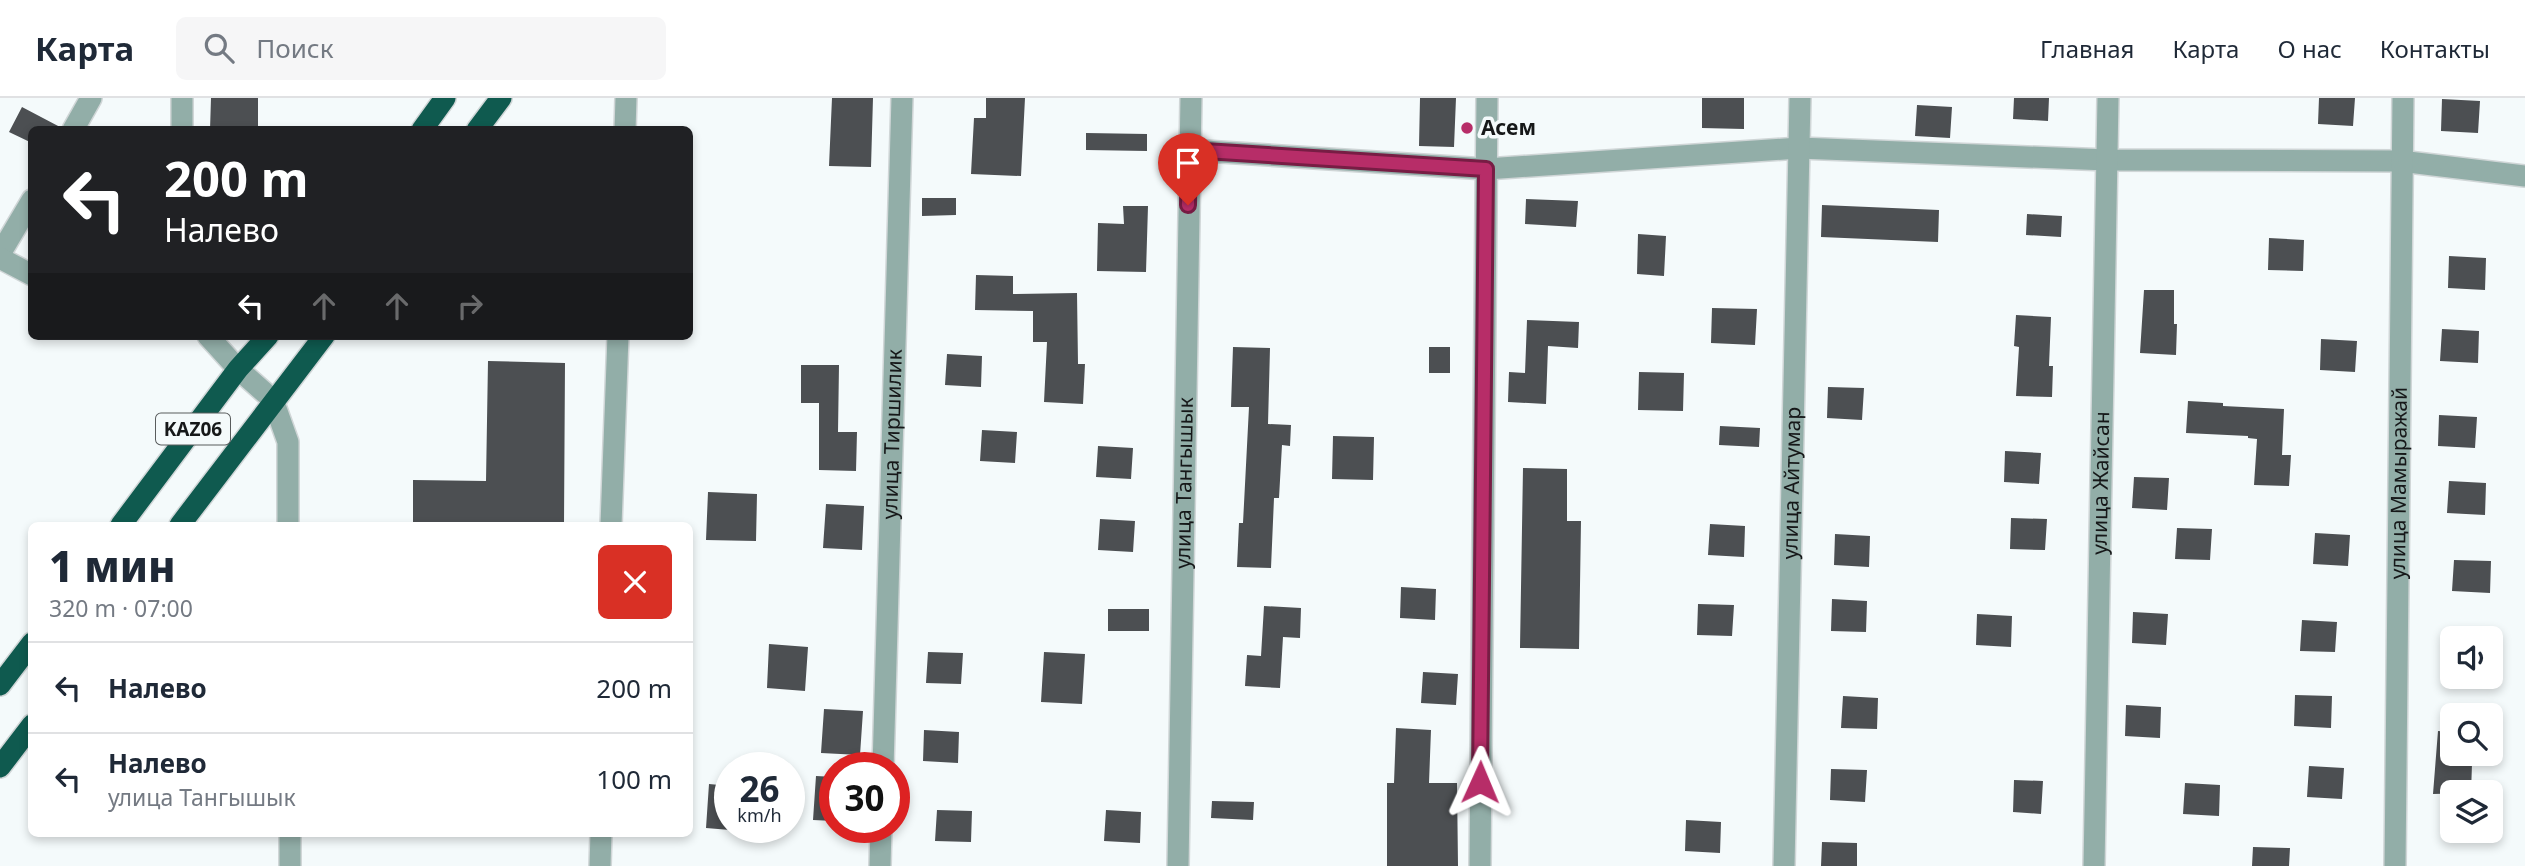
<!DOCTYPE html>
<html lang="ru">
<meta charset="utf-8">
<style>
:root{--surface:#fff;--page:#f6f6f7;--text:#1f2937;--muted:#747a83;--line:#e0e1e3}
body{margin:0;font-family:"Noto Sans",sans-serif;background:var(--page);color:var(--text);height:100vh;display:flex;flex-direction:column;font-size:26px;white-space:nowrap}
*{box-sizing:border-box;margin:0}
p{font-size:23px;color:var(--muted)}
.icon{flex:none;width:38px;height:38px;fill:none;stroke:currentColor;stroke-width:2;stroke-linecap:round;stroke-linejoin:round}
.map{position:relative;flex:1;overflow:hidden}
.panel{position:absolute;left:28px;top:424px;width:665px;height:315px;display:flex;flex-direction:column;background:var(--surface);border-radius:10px;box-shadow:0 4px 10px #0003}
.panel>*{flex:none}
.top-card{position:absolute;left:28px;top:28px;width:665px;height:214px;border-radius:10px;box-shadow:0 4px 10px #0003;background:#202124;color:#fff;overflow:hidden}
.controls{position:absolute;left:2440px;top:528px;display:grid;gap:14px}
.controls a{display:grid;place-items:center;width:63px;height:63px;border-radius:10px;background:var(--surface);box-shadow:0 4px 10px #0003;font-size:35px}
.speed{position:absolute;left:714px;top:654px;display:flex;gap:14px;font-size:35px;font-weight:700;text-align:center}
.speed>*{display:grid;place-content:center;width:91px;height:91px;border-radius:50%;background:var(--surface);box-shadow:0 4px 10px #0003;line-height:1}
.speed small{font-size:18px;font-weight:400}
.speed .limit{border:10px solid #d22;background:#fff;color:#111}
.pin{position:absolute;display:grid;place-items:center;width:60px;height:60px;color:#fff;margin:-72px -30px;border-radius:50% 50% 50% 0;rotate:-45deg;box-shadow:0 0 7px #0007}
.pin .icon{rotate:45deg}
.me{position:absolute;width:77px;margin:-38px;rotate:1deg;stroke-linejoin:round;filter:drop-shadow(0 0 5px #0008)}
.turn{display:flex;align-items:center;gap:24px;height:147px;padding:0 21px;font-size:32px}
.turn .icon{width:91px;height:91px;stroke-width:2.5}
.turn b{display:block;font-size:49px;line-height:60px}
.lanes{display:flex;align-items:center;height:66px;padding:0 21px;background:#0003;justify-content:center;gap:35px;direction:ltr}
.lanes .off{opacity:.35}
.round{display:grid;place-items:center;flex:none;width:74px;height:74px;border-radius:10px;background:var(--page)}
.head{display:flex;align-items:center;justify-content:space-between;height:119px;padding:0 21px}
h1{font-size:42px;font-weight:800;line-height:52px}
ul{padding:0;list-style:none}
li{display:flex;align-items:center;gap:21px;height:91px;padding:0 21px;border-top:2px solid var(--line)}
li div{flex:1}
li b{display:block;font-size:26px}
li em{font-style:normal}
header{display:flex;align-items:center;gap:42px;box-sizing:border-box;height:98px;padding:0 35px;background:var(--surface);border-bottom:2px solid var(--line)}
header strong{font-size:33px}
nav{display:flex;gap:38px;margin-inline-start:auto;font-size:24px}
.search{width:490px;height:63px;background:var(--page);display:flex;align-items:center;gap:18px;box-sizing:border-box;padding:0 24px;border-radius:10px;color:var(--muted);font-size:26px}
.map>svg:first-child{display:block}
.building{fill:#4c4f52}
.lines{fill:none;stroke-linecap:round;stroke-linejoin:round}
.street-casing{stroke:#d0d6d7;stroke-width:24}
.highway-casing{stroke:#d0d6d7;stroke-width:24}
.street{stroke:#92aea8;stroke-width:21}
.highway{stroke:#0f5a4f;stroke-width:21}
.route-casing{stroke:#771d44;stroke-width:18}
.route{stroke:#b72d68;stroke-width:12}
.poi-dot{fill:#b72d68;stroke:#f4fafb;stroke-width:2.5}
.labels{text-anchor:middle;stroke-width:7;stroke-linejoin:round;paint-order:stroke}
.shield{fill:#f4fafb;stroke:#595c5d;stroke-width:2}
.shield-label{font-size:19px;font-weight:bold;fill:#161819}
.poi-label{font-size:21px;font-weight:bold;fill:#161819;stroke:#f4fafb;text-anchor:start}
.street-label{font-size:21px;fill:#161819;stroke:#f4fafb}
</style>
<header>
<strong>Карта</strong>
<div class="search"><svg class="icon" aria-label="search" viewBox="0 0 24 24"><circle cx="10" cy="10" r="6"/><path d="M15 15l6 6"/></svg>Поиск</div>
<nav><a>Главная</a><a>Карта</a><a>О нас</a><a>Контакты</a></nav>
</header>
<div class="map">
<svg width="2525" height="768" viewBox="0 0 2525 768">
<rect width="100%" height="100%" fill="#f4fafb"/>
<path class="building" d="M211,0H258V32H210Z
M832,0H873L871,69L829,68Z
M986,0H1025L1021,78L971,76L974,20H986Z
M1420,0H1456L1454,49L1419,48Z
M1702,0H1744V31L1702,30Z
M2014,0H2049L2048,23L2013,21Z
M2319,0H2355L2353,28L2318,26Z
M2442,1L2480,3L2478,35L2441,33Z
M1917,7L1952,9L1950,40L1915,38Z
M22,9L60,29V32H32V45L9,34Z
M1086,35L1147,36V53L1086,52Z
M922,100H956V117L922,118Z
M1526,101L1578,103L1576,129L1525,126Z
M1822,107L1939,112L1938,144L1821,139Z
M1123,108H1148L1146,174L1097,173L1098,125L1124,126Z
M2027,116L2062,118L2061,139L2026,137Z
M1638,136L1666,138L1664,178L1637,176Z
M2269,140L2304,142L2303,173L2268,172Z
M2449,158L2486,160L2485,192L2448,190Z
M976,177L1013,178V196L1077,195L1078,266H1085L1083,306L1044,304L1047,244H1033V213L975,212Z
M2144,192H2174V226H2177L2176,257L2140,255Z
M1712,210L1757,211L1755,247L1711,245Z
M2016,217L2051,219L2049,268H2053L2052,299L2016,298L2019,249L2014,248Z
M1527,222L1579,224L1578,250L1548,248L1546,306L1508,304L1509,274L1525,275Z
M2442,231L2479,233L2478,265L2440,263Z
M2321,241L2357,243L2355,274L2320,272Z
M1233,249L1270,250L1268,326L1291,327L1290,348L1282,347L1279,400H1274L1271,470L1237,469L1239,425H1243L1249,309H1231Z
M1429,249H1450V275H1429Z
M947,256L982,258L981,289L945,287Z
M488,263L565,265L564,427H413V382L486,383Z
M801,267H839L838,334H857L856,373L819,372V305H801Z
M1639,274L1684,275L1683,313L1638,312Z
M1828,289L1864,290L1862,322L1827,320Z
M2188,303L2223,305V308L2284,311L2282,357H2291L2289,388L2254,387L2257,341L2248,340V338L2186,335Z
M2439,317L2477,319L2475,350L2438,348Z
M1720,328L1760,330L1759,349L1719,347Z
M982,332L1017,334L1015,365L980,363Z
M1333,338L1374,339L1373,382L1332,381Z
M1098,348L1133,350L1131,381L1096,379Z
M2005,353L2041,355L2039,386L2004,384Z
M1523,370L1567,371V423H1581L1579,551L1520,550Z
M2134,379L2169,380L2167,412L2132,410Z
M2449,383L2486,385L2485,417L2447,415Z
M708,394L757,396L756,443L706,442Z
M826,406L864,408L862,452L823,450Z
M2011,420L2047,421L2045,452L2010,451Z
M1100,421L1135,423L1133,454L1098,452Z
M1710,426L1745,428L1744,459L1708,457Z
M2177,430L2212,431L2210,462L2175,461Z
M2315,435L2350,437L2348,468L2313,466Z
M1835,436L1870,438L1869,469L1834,467Z
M2454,462L2491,463L2490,495L2452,493Z
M1401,489L1436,491L1435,522L1400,520Z
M1832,501L1867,503L1866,534L1831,533Z
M1698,506L1734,507L1732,538L1697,537Z
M1264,508L1301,510L1300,540L1283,539L1280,590L1245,588L1247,557L1261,558Z
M1108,511H1149V533H1108Z
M2133,514L2168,516L2166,547L2132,545Z
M1977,516L2012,518L2011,549L1976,547Z
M2302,522L2337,524L2335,554L2300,553Z
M769,546L808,549L805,593L767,590Z
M928,554L963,555L961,586L926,585Z
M1044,554L1085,556L1082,606L1041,604Z
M1423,574L1458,576L1456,607L1421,605Z
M2295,597L2332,598L2331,630L2294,628Z
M1843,598L1878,600L1877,631L1841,630Z
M2126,607L2161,609L2160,640L2125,638Z
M824,611L863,613L860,657L821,655Z
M1396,630L1431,632L1429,685H1457L1458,768H1387V685H1394Z
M924,632L959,634L958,665L923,663Z
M2438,633L2452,634V665L2472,666L2471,695L2433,696Z
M2309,668L2344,670L2342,701L2307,699Z
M1831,671L1867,672L1865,704L1830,702Z
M816,678L835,679V723L813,722Z
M2014,682L2043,683L2041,716L2013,714Z
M2185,685L2220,687L2219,718L2183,716Z
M709,686L730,688V732L706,730Z
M1212,703L1254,704L1253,722L1211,720Z
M937,712L972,713L971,744L935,743Z
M1106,712L1141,714L1140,745L1104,743Z
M1686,722L1721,724L1720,755L1685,753Z
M1822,744L1857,745V768H1821Z
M2253,749L2290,750L2289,768H2252Z"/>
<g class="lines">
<defs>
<g id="street">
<path d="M73,32L91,0"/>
<path d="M182,32V0"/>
<path d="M625,32L626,0"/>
<path d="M1189,52L1486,71L1799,50L2107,62L2400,63L2525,78"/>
<path d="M0,156L32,102"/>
<path d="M0,160L32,177"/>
<path d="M208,238L238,271L273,302L288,344V427"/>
<path d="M611,427L618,238"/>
<path id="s1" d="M883,670L902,0"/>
<path d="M290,735V768"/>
<path d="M600,768L601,735"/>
<path d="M880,768L881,730"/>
<path id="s2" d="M1178,768L1191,0"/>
<path d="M1480,768L1487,0"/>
<path id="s3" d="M1784,768L1800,0"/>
<path id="s4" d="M2094,768L2108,0"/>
<path id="s5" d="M2395,768L2403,0"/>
</g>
<path id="highway" d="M422,32L445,0
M477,32L501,0
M121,427L238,271L268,238
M180,427L324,238
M0,587L32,545
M0,669L32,627"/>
</defs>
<use href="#street" class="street-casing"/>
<use href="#highway" class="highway-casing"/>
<use href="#street" class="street"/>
<use href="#highway" class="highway"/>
</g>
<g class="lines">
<defs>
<path id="route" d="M1188,107L1189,52L1486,71L1480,684"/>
</defs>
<use href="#route" class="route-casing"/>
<use href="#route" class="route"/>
</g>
<circle class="poi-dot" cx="1467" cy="30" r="7"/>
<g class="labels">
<rect class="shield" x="156" y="315.5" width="74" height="31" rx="5"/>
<g class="shield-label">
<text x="193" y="338">KАZ06</text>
</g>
<g class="poi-label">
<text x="1481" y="37">Асем</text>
</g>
<g class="street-label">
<text dy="7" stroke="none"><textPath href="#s1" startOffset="334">улица Тиршилик</textPath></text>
<text dy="7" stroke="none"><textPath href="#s2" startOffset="383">улица Тангышык</textPath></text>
<text dy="7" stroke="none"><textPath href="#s3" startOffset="383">улица Айтумар</textPath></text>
<text dy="7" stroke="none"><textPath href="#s4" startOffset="383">улица Жайсан</textPath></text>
<text dy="7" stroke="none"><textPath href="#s5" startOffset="383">улица Мамыражай</textPath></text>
</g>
</g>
</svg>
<div class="controls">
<a><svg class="icon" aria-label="sound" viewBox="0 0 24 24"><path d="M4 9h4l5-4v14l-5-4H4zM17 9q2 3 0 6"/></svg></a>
<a><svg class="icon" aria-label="search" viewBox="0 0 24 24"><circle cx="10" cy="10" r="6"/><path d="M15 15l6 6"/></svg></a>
<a><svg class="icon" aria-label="layers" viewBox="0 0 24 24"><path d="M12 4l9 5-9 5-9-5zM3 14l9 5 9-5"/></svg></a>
</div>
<div class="speed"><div>26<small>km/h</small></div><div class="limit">30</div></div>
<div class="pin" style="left:1188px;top:107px;background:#d93025"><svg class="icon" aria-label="arrive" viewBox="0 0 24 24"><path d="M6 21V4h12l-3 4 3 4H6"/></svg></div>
<svg class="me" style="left:1480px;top:684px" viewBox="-20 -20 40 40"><path d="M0-17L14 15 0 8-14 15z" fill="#b72d68" stroke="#fff" stroke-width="4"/></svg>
<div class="top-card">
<div class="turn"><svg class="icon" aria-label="left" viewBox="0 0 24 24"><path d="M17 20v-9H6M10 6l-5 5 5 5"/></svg><div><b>200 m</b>Налево</div></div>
<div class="lanes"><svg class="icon" aria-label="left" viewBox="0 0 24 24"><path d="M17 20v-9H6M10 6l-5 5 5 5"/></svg><svg class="icon off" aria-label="ahead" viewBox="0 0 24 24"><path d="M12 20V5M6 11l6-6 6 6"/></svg><svg class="icon off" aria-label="ahead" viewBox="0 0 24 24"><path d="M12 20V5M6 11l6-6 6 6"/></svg><svg class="icon off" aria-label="right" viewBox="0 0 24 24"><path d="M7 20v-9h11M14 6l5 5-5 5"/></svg></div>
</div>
<section class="panel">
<div class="head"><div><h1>1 мин</h1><p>320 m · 07:00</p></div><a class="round" style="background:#d93025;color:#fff"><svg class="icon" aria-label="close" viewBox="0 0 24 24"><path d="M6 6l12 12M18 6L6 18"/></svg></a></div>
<ul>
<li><svg class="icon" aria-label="left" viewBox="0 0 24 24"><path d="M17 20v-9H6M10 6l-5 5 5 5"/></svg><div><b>Налево</b></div><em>200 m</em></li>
<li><svg class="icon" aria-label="left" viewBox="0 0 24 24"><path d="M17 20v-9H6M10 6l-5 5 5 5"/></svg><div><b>Налево</b><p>улица Тангышык</p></div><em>100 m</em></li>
</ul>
</section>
</div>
